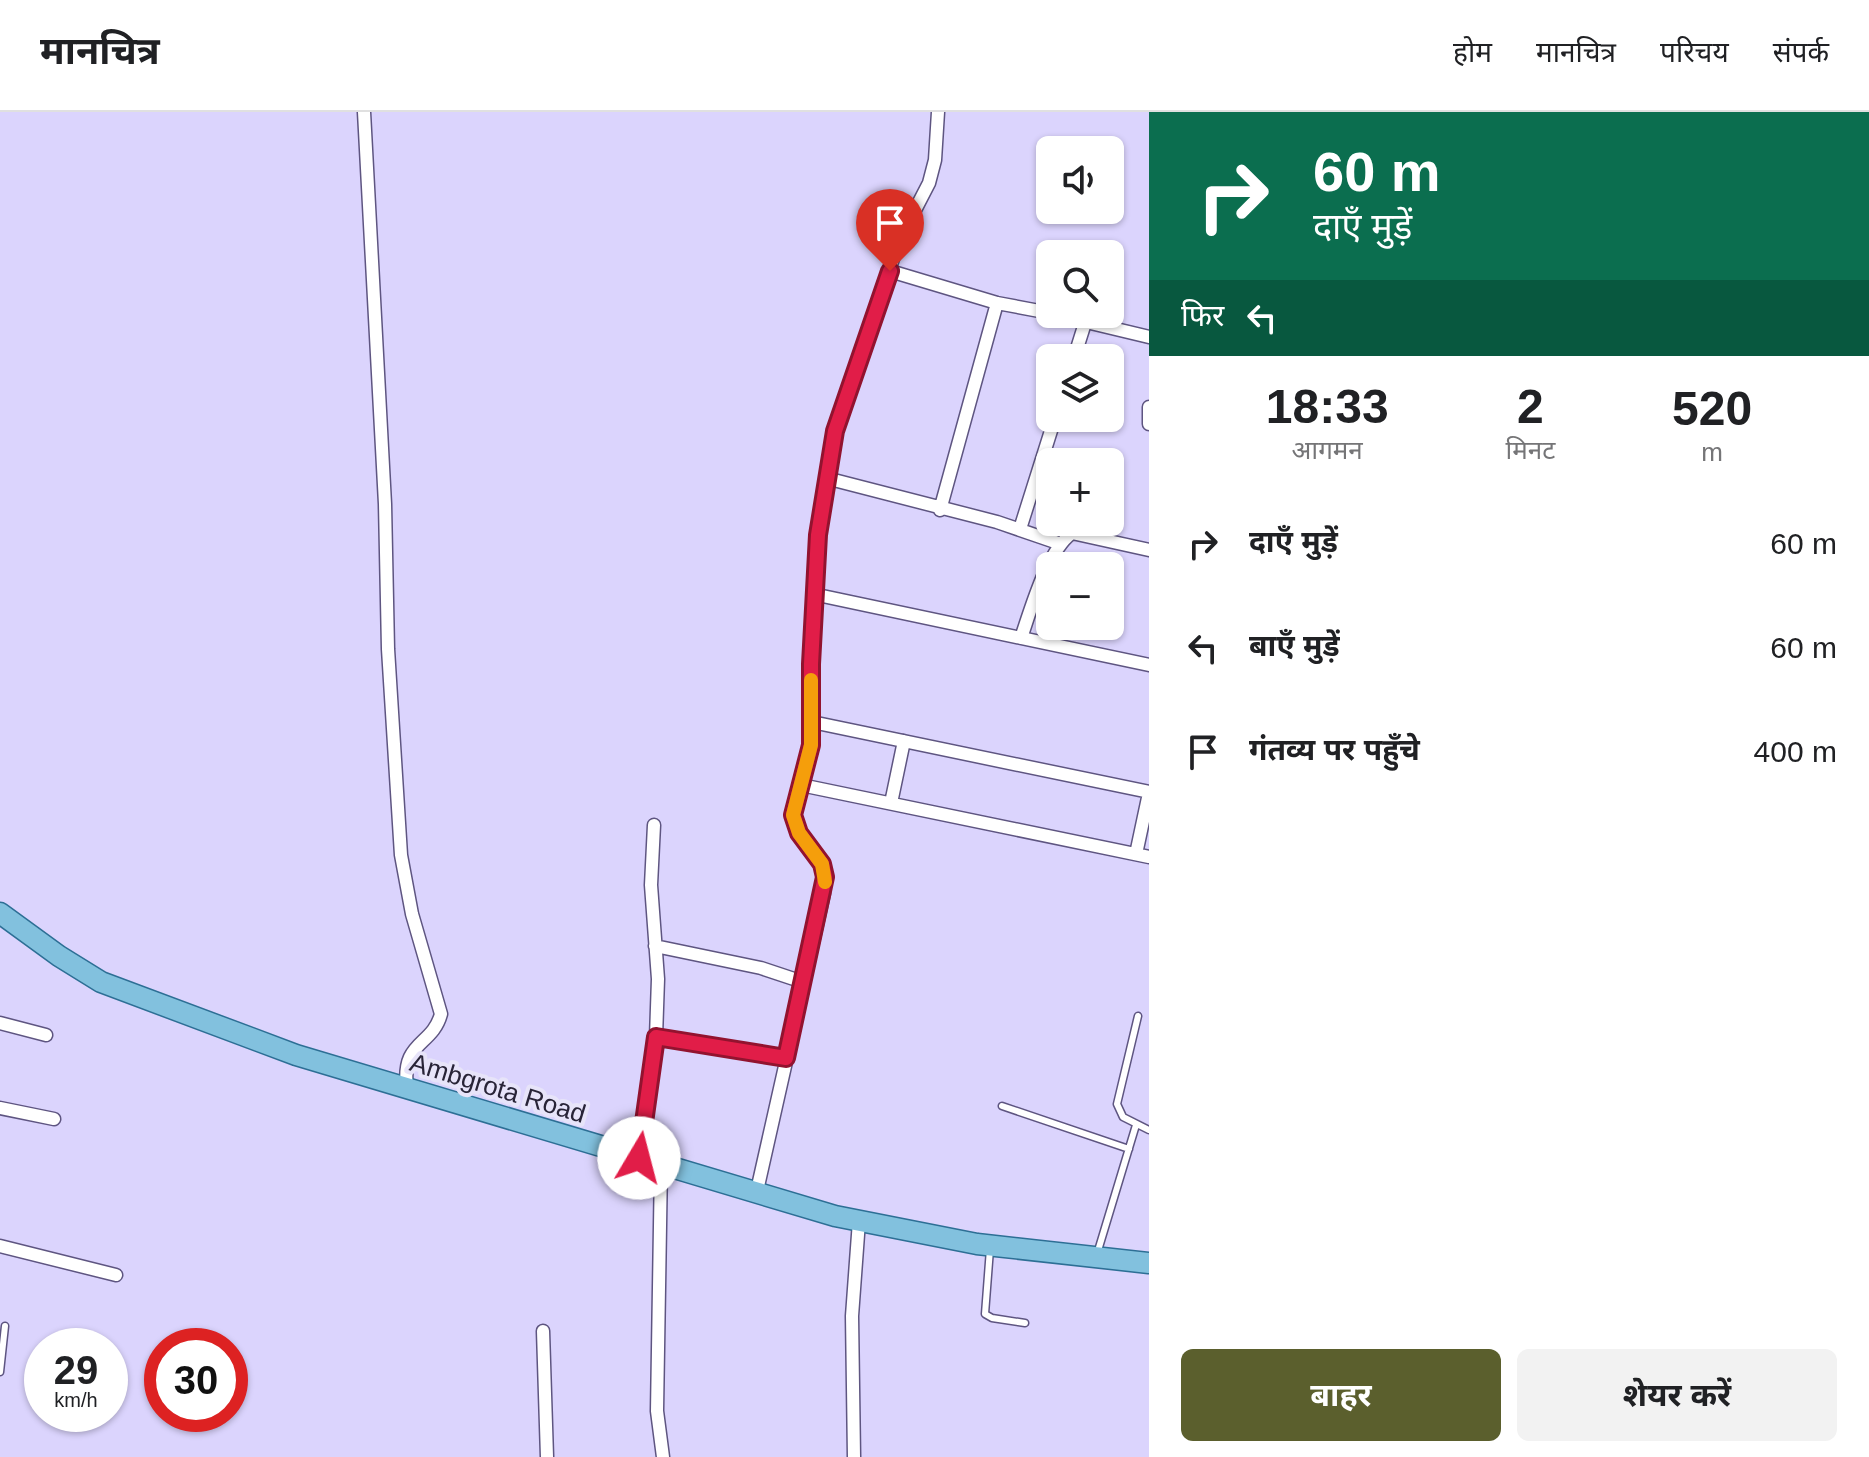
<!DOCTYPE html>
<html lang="hi">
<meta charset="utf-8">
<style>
:root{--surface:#fff;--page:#f2f2f2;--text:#202124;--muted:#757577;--line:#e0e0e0;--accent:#5b5f2d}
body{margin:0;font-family:Helvetica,"Noto Sans Devanagari",sans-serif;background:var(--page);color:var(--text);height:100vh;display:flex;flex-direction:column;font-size:30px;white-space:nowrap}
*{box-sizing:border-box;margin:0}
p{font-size:26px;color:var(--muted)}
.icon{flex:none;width:44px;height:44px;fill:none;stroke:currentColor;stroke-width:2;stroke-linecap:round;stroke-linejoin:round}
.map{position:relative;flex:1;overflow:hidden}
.sheet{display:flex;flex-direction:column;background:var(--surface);width:720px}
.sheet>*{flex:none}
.hud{background:#0b6e4f;color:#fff;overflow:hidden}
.buttons{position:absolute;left:1036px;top:24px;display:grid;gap:16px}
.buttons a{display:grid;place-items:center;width:88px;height:88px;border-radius:12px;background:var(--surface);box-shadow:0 2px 6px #0004;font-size:40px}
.speed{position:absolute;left:24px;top:1216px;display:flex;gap:16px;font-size:40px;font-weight:700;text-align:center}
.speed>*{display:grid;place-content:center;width:104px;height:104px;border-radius:50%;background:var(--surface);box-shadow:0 2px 6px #0004;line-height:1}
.speed small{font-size:20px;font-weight:400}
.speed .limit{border:12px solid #d22;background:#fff;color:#111}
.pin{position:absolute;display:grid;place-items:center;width:68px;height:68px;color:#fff;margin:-82px -34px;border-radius:50% 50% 50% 0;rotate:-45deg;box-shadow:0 0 8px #0007}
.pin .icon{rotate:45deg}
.me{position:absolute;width:88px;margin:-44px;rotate:8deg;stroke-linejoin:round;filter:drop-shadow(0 0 6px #0008)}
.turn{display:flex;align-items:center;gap:28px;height:168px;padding:0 32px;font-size:36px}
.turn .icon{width:104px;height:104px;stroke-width:2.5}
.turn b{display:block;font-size:56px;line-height:68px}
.then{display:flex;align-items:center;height:76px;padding:0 32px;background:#0003;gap:16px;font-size:30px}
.eta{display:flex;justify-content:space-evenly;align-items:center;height:136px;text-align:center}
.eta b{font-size:48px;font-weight:700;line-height:56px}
.action{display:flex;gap:16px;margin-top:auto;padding:16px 32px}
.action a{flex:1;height:92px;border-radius:12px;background:var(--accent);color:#fff;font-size:32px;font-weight:700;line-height:92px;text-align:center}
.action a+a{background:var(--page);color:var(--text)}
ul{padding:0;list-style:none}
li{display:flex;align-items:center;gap:24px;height:104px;padding:0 32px}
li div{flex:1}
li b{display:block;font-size:30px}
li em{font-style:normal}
header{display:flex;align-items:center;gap:48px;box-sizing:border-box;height:112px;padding:0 40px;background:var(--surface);border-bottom:2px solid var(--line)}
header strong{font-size:38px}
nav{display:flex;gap:44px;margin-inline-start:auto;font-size:28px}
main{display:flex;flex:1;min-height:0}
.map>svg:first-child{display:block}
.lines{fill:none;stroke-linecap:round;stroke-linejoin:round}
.lane-casing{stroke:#5e5581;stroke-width:9}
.street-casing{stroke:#5e5581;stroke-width:15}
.primary-casing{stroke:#2d6f95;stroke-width:23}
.lane{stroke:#fff;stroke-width:6}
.street{stroke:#fff;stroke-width:12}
.primary{stroke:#82c1de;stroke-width:20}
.route-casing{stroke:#92132f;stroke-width:20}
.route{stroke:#e11d48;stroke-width:14}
.slow{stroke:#f59e0b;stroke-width:14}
.labels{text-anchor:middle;stroke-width:8;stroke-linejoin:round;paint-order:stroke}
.street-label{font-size:26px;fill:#282437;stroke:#e7e4f9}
</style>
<header>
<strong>मानचित्र</strong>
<nav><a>होम</a><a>मानचित्र</a><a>परिचय</a><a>संपर्क</a></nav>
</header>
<main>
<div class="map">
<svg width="1149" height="1345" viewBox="0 0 1149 1345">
<rect width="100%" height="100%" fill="#dbd4fd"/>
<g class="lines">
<defs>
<path id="lane" d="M1138,904L1117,992L1123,1005L1149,1018
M1002,994L1129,1037
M990,1137L985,1202L992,1206L1025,1211
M1097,1142L1136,1013
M0,1260L5,1214"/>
<path id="street" d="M364,0L385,392L388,537L401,743L412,802L441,902C432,935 401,928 407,976
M890,159L997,191L1050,201
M1053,202L1149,225
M1074,246L1085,211
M1149,295V312
M826,366L997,410L1061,432
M940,398L997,191
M1020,417L1055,306
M813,482L1149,553
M1021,526C1031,497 1047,439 1072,421L1149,438
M812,610L1149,680
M801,673L1149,745
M891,691L904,629
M1136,742L1149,681
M655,834L761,856L803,870
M0,911L46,923
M656,925L786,946
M0,996L54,1007
M639,1046L656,925L658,867L651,773L654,713
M661,1052L657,1299L663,1345
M756,1083L824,781L822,752L799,721L793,703L811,633L813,482L818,423L835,319L899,129L929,71L935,48L938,0
M0,1134L116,1163
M543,1219L547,1345
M854,1345L852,1204L859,1109"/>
<path id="primary" d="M0,801L59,844L101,870L296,943L835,1104L977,1132L1149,1151"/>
</defs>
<use href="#lane" class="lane-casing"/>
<use href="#street" class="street-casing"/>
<use href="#primary" class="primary-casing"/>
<use href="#lane" class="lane"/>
<use href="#street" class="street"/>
<use href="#primary" class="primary"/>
</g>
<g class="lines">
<defs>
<path id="route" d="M639,1046L656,925L786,946L825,765L822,752L799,721L793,703L811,633V552L818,423L835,319L890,159"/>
</defs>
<use href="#route" class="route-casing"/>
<use href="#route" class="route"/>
<path class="slow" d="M811,568V633L793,703L799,721L822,752L825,770"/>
</g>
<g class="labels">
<g class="street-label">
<text transform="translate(498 976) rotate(17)" y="9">Ambgrota Road</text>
</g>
</g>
</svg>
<div class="buttons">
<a><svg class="icon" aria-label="sound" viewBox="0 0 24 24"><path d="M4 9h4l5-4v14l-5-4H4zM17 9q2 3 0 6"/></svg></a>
<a><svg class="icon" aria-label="search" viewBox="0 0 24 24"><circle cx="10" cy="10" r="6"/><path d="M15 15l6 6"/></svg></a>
<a><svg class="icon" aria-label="layers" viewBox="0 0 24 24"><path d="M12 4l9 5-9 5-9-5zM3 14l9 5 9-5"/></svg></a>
<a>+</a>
<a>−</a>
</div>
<div class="speed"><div>29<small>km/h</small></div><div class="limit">30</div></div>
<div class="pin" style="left:890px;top:159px;background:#d93025"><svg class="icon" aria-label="arrive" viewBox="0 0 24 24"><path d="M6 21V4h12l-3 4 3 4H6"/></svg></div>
<svg class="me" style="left:639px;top:1046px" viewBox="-20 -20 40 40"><circle r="19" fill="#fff"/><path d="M0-13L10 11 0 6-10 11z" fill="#e11d48"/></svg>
</div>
<section class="sheet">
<div class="hud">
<div class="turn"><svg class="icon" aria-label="right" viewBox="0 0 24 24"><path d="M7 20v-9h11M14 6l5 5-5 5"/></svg><div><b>60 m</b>दाएँ मुड़ें</div></div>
<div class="then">फिर<svg class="icon" aria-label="left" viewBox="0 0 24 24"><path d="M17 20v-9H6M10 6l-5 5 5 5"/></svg></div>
</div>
<div class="eta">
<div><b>18:33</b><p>आगमन</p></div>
<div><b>2</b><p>मिनट</p></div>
<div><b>520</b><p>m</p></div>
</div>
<ul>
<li><svg class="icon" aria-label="right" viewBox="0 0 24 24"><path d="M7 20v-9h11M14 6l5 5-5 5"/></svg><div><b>दाएँ मुड़ें</b></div><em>60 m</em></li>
<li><svg class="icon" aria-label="left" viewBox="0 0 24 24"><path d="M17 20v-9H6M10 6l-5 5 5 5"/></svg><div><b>बाएँ मुड़ें</b></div><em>60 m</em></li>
<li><svg class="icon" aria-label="arrive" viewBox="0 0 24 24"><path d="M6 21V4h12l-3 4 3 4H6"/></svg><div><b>गंतव्य पर पहुँचे</b></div><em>400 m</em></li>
</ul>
<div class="action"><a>बाहर</a><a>शेयर करें</a></div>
</section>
</main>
